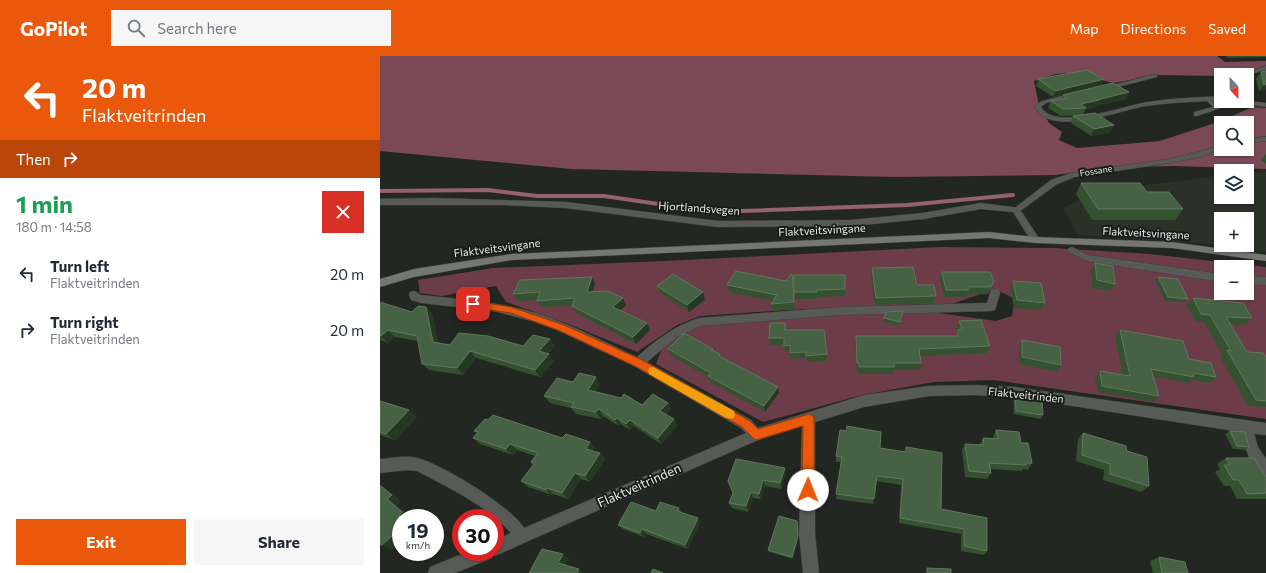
<!DOCTYPE html>
<meta charset="utf-8">
<style>
:root{--surface:#fff;--page:#f6f6f7;--text:#1f2937;--muted:#747a83;--accent:#ea580c}
body{margin:0;font-family:Commissioner,sans-serif;background:var(--page);color:var(--text);height:100vh;display:flex;flex-direction:column;font-size:15px;white-space:nowrap}
*{box-sizing:border-box;margin:0}
p{font-size:13px;color:var(--muted)}
.icon{flex:none;width:22px;height:22px;fill:none;stroke:currentColor;stroke-width:2;stroke-linecap:round;stroke-linejoin:round}
.map{position:relative;flex:1;overflow:hidden}
.panel{display:flex;flex-direction:column;background:var(--surface);width:380px}
.panel>*{flex:none}
.top-card{background:#ea580c;color:#fff;overflow:hidden}
.needle{width:26px;rotate:158deg}
.tools{position:absolute;left:834px;top:12px;display:grid;gap:8px}
.tools a{display:grid;place-items:center;width:40px;height:40px;border-radius:0px;background:var(--surface);box-shadow:0 1px 3px #0004;font-size:20px}
.speed{position:absolute;left:12px;top:453px;display:flex;gap:8px;font-size:20px;font-weight:700;text-align:center}
.speed>*{display:grid;place-content:center;width:52px;height:52px;border-radius:50%;background:var(--surface);box-shadow:0 1px 3px #0004;line-height:1}
.speed small{font-size:10px;font-weight:400}
.speed .limit{border:6px solid #d22;background:#fff;color:#111}
.pin{position:absolute;display:grid;place-items:center;width:34px;height:34px;color:#fff;margin:-17px;border-radius:8px;box-shadow:0 2px 6px #0006}
.me{position:absolute;width:44px;margin:-22px;rotate:1deg;stroke-linejoin:round;filter:drop-shadow(0 0 3px #0008)}
.turn{display:flex;align-items:center;gap:14px;height:84px;padding:0 16px;font-size:18px}
.turn .icon{width:52px;height:52px;stroke-width:2.5}
.turn b{display:block;font-size:28px;line-height:34px}
.then{display:flex;align-items:center;height:38px;padding:0 16px;background:#0003;gap:8px;font-size:15px}
.round{display:grid;place-items:center;flex:none;width:42px;height:42px;border-radius:0px;background:var(--page)}
.summary{display:flex;align-items:center;justify-content:space-between;height:68px;padding:0 16px}
h1{font-size:24px;font-weight:700;line-height:30px;color:#1e9e55}
.action{display:flex;gap:8px;margin-top:auto;padding:8px 16px}
.action a{flex:1;height:46px;border-radius:0px;background:var(--accent);color:#fff;font-size:16px;font-weight:700;line-height:46px;text-align:center}
.action a+a{background:var(--page);color:var(--text)}
ul{padding:0;list-style:none}
li{display:flex;align-items:center;gap:12px;height:56px;padding:0 16px}
li div{flex:1}
li b{display:block;font-size:15px}
li em{font-style:normal}
header{display:flex;align-items:center;gap:24px;box-sizing:border-box;height:56px;padding:0 20px;background:var(--accent);color:#fff}
header strong{font-size:19px}
nav{display:flex;gap:22px;margin-inline-start:auto;font-size:14px}
.search{width:280px;height:36px;background:var(--page);display:flex;align-items:center;gap:10px;box-sizing:border-box;padding:0 14px;border-radius:0px;color:var(--muted);font-size:15px}
main{display:flex;flex:1;min-height:0}
.map>svg:first-child{display:block}
.built{fill:#2a3228;fill-rule:evenodd}
.green{fill:#6c3d49;fill-rule:evenodd}
.forest{fill:#7a4955;fill-rule:evenodd}
.lines{fill:none;stroke-linecap:round;stroke-linejoin:round}
.stream{stroke:#94616d;stroke-width:4}
.minor-casing{stroke:#3f423e;stroke-width:1}
.tertiary-casing{stroke:#3f423e;stroke-width:1}
.secondary-casing{stroke:#3f423e;stroke-width:1}
.minor{fill:#585a57;fill-rule:evenodd}
.tertiary{fill:#585a57;fill-rule:evenodd}
.secondary{fill:#747773;fill-rule:evenodd}
.wall{fill:#345130}
.shaded-wall{fill:#253922}
.building{fill:#476144;stroke:#60775d}
.route{fill:#ea580c;stroke:#983908}
.slow{fill:#f59e0b}
.labels{text-anchor:middle;stroke-width:4;stroke-linejoin:round;paint-order:stroke}
.far-street-label{font-size:9px;fill:#e8ebe8;stroke:#191d19}
.street-label{font-size:11px;fill:#e8ebe8;stroke:#191d19}
.near-street-label{font-size:13px;fill:#e8ebe8;stroke:#191d19}
</style>
<header>
<strong>GoPilot</strong>
<div class="search"><svg class="icon" aria-label="search" viewBox="0 0 24 24"><circle cx="10" cy="10" r="6"/><path d="M15 15l6 6"/></svg>Search here</div>
<nav><a>Map</a><a>Directions</a><a>Saved</a></nav>
</header>
<main>
<section class="panel">
<div class="top-card">
<div class="turn"><svg class="icon" aria-label="left" viewBox="0 0 24 24"><path d="M17 20v-9H6M10 6l-5 5 5 5"/></svg><div><b>20 m</b>Flaktveitrinden</div></div>
<div class="then">Then<svg class="icon" aria-label="right" viewBox="0 0 24 24"><path d="M7 20v-9h11M14 6l5 5-5 5"/></svg></div>
</div>
<div class="summary"><div><h1>1 min</h1><p>180 m · 14:58</p></div><a class="round" style="background:#d93025;color:#fff"><svg class="icon" aria-label="close" viewBox="0 0 24 24"><path d="M6 6l12 12M18 6L6 18"/></svg></a></div>
<ul>
<li><svg class="icon" aria-label="left" viewBox="0 0 24 24"><path d="M17 20v-9H6M10 6l-5 5 5 5"/></svg><div><b>Turn left</b><p>Flaktveitrinden</p></div><em>20 m</em></li>
<li><svg class="icon" aria-label="right" viewBox="0 0 24 24"><path d="M7 20v-9h11M14 6l5 5-5 5"/></svg><div><b>Turn right</b><p>Flaktveitrinden</p></div><em>20 m</em></li>
</ul>
<div class="action"><a>Exit</a><a>Share</a></div>
</section>
<div class="map">
<svg width="886" height="517" viewBox="0 0 886 517">
<rect width="100%" height="100%" fill="#232722"/>
<path class="built" d="M886,115V196L833,188L698,179L683,152L719,135L841,120V141H867V117ZM841,163H867V189H841Z"/>
<path class="green" d="M560,191L674,192L769,198L886,211V363L614,324L554,326L482,339L383,366L276,308L283,290L309,271L335,267L461,259L551,256L616,265L632,260L635,243L615,233L569,249L551,248L407,254L320,260L297,269L257,296L191,269L126,246L116,230L62,240L40,237L38,224L113,212L285,205ZM841,211H867V237H841Z"/>
<path class="forest" d="M0,0H837L845,6L886,5V13L865,19H841V20L777,19L734,27L703,20V16L676,18L654,25L659,49L669,67L682,76L679,84L697,92L780,85L835,67L873,51L886,52V113L795,110L736,111L675,119L515,121L191,113L0,95ZM841,67H867V93H841Z"/>
<g class="lines">
<path class="stream" d="M0,135L108,134L157,140H224L333,156L527,149L633,139"/>
<defs>
<path id="minor" d="M886,10V14L867,19H858Z
M775,18L777,19V21L722,35L719,33Z
M841,25V44H834L841,52L817,60H814V56L833,51L827,45C807,46 786,47 766,50C740,54 669,83 654,50L662,45L697,36L700,38L699,39L666,47L661,51C675,76 746,49 768,46C792,42 815,42 838,40L835,35L838,27Z
M851,45H867L886,47V51L854,47Z
M886,81V85L867,87V83Z
M841,89V93H843L820,101L790,107L695,121L677,128L639,156H633L632,154L671,124L691,117L790,103L815,97Z
M692,191L708,199L841,218V226L706,205L689,196L687,194L689,192Z
M867,220L886,221V229L867,228Z
M615,233L619,234L620,237L615,254L611,255L461,259L319,270L297,281L267,306L371,364L378,372L484,339L549,330L595,329L635,331L886,367V379L874,378L878,391L886,403V422C872,416 864,390 861,376L635,341L595,339L549,340L484,351L435,366V477L439,517H423L419,477L422,370L378,384L146,486L115,500L113,499L112,502L75,517H48L50,511L87,496H115V484L131,477C107,450 70,432 37,415L28,414L0,417V403C12,402 25,399 37,402C60,407 132,451 144,472L366,377L361,372L254,310L177,274L152,265L114,255L41,247L31,244L29,239L30,236L34,235L41,239C80,243 119,246 156,257C191,268 224,286 257,301C276,284 294,270 319,262L461,251L607,247L611,234Z"/>
<path id="tertiary" d="M54,142L186,146L338,165L471,164L543,157L601,147L639,152L660,184L658,186H652L633,156L601,153L543,163L471,170L338,171L186,152L124,149H0V143Z"/>
<path id="secondary" d="M609,176L655,181L792,186L886,199V205L792,192L655,187L609,182L132,204L34,221L0,231V223L34,213L132,198Z"/>
</defs>
<use href="#minor" class="minor-casing"/>
<use href="#tertiary" class="tertiary-casing"/>
<use href="#secondary" class="secondary-casing"/>
<use href="#minor" class="minor"/>
<use href="#tertiary" class="tertiary"/>
<use href="#secondary" class="secondary"/>
</g>
<path class="wall" d="M845,0H886V1L849,2Z
M881,16L886,34L879,35L876,23Z
M658,23H724L721,29L673,41L656,30Z
M749,36L746,43L716,50V51L705,54L703,59L681,60L668,52L671,45L682,43L683,39Z
M693,60L734,69L730,76L711,80L691,67Z
M886,98V108L881,104Z
M701,127L767,136L803,153L795,164H712L696,138Z
M715,207L735,228L730,235L712,232L711,214Z
M492,212L537,229L556,240L554,247L495,249L491,218Z
M562,216L614,225L608,238L587,239L586,241H564L560,223Z
M412,217L414,253L392,255L391,248L393,245L349,236L347,229L406,225Z
M414,219L465,233V240L437,241V243H415Z
M778,221L808,243L805,246L785,245L775,225Z
M633,225L665,247L661,254L634,252L630,232Z
M215,228L213,236L246,249L240,254L267,267L270,274L256,288L196,257L192,250L162,251L157,245V244L138,245L133,238Z
M277,230L325,244L309,256L280,237Z
M813,242L872,262L865,269L851,268L867,296L886,301V351L868,350L840,301L842,299L824,266L815,265L807,249Z
M0,246L32,256L46,251L52,258L58,287L70,289L143,290H175L168,298H169L174,305L160,321L96,302L83,319L49,314L42,308L38,285L15,281L8,287L0,284Z
M522,259L519,270L503,266L504,262Z
M579,265L610,290L607,297L540,300L541,307L540,314H513V318H478V314L477,315L475,287L476,280H576L578,276L576,272Z
M406,274L447,298L446,305L427,306V302L410,303V296H405L404,289H390L389,282Z
M740,274L809,303L836,321L830,327L811,324L808,327L773,320L779,340L773,346L718,336L715,321L720,315L743,319L735,280Z
M642,284L681,309L677,316L639,308V291Z
M288,293L333,295L341,301L399,337L385,356L330,326L328,321L290,299Z
M193,326L220,328L215,336L262,349L288,347L291,353L286,359L294,363L297,370L281,388L254,370L250,374L241,368L239,370L223,360L221,363L196,358L191,352L170,347L164,340Z
M635,339L663,359L661,363L634,358L633,342Z
M0,345L37,361L15,384L0,379Z
M108,364L182,382L210,386L215,392L213,395L220,397L225,403L210,426L201,423L188,443L173,438L172,439L148,431L141,425L153,409L151,406L155,400L137,394L133,399L100,388L93,382L97,377L94,375Z
M616,374L641,387L652,407L648,414L643,413L642,415L610,413L611,417L607,423L585,421L582,394L585,388L599,389L603,382L613,383V381Z
M850,375L869,391L865,394L853,393L845,378Z
M703,377L747,395L769,430L761,436L723,424L724,414L696,405L698,383Z
M526,391L561,453L607,462V495L604,499L581,495V478L519,467L521,429L496,425L493,448L456,443L461,406H456V400L500,392L525,396Z
M846,402L886,421V443H857L850,430H844L835,416L840,413L837,408Z
M405,412V418L401,433L385,430L380,443L373,442L368,456L352,452L349,447L353,437Z
M299,452L301,456L320,466L308,493L266,478L264,481L243,473L238,469L276,455Z
M418,468V483L413,503L389,496L388,494Z
M779,501L808,517H773L770,505Z
M547,512L571,517H545Z"/>
<path class="shaded-wall" d="M724,23L721,29L673,41L675,35Z
M886,28V34L879,35L884,29Z
M749,36L746,43L716,50V51L705,54L706,52L701,48Z
M734,69L730,76L711,80L714,73Z
M212,221L215,228L210,243L207,236Z
M323,236L325,244L309,256L307,249Z
M243,242L246,249L236,258L233,251Z
M46,251L52,258L59,293L53,286Z
M267,267L270,274L256,288L253,281Z
M8,274L15,281L8,287L1,280Z
M170,283L175,290L164,302L159,295Z
M90,295L96,302L83,319L77,312Z
M169,298L174,305L160,321L155,314Z
M216,321L220,328L212,341L208,334Z
M398,331L399,337L385,356L384,350Z
M288,347L291,353L284,362L280,355Z
M219,353L223,360L221,363L216,356Z
M29,354L37,361L15,384L6,378Z
M237,362L241,368L239,370L235,364Z
M294,363L297,370L281,388L278,382Z
M250,364L254,370L250,374L246,368Z
M210,386L215,392L211,399L206,393Z
M130,388L137,394L133,399L126,393Z
M220,397L225,403L210,426L205,420Z
M405,412V418L401,433L400,427Z
M195,417L201,423L188,443L182,437Z
M383,424L385,430L380,443L379,438Z
M1,430L10,436L21,445L17,449L32,462H21L19,460L7,443Z
M167,432L173,438L172,439L166,434Z
M371,436L373,442L368,456L366,450Z
M318,462L320,466L308,493L305,489Z
M418,468V483L413,503L412,501Z
M21,472V486L12,494L2,489Z
M262,473L266,478L264,481L260,477Z
M183,498L189,503L185,512L178,507Z
M199,513L204,517H197Z"/>
<path class="building" d="M707,14L724,23L675,35L658,23Z
M886,15V28L884,29L881,16Z
M733,27L749,36L717,44H719L701,48L706,52L683,53L671,45L687,42L683,39Z
M715,57L734,69L714,73L693,60Z
M701,127H760L767,136H789L803,153H718Z
M715,207L733,210L735,228L717,224Z
M533,211L537,229H554L556,240L496,242L492,212Z
M356,215L406,225L412,217L414,246L391,248L397,239L347,229Z
M562,216H610L614,225L611,231H588V234H566Z
M293,218L323,236L307,249L277,230Z
M414,219H465V233L437,234V236H414Z
M212,221L207,236L227,235L243,242L233,251L267,267L253,281L192,250L195,242L157,245L160,236L133,238L140,224Z
M778,221L798,223L808,243L788,241Z
M633,225L661,227L665,247L637,244Z
M813,242L863,247L872,262L846,261L867,296L883,297L886,301V345L876,344L847,294L851,295L830,259L821,258Z
M0,246L32,256L38,250L46,251L53,286L70,289L79,277L108,280L143,290L153,279L170,283L159,295L169,298L155,314L90,295L77,312L42,308L37,280L8,274L1,280L0,279Z
M523,255L520,266L504,262L506,256Z
M601,264L610,290L539,293L541,307H514V311H479V307H477L476,280H578V274L582,273L579,265Z
M390,267H405V274H444L447,298L426,300V296L410,297V289L404,290V282H389Z
M740,274L803,285L809,303L831,307L836,321L813,317L814,321L771,313L779,340L722,330L720,315L750,320Z
M304,277L333,293L331,294L340,298L339,300L398,331L384,350L328,320L331,317L288,293Z
M642,284L680,291L681,309L642,301Z
M199,317L216,321L208,334L241,342L244,338L262,349L273,338L288,347L280,355L294,363L278,382L250,364L246,368L237,362L235,364L219,353L216,356L191,351L194,347L164,340L177,322L193,326Z
M635,339L662,343L663,359L636,355Z
M0,345L29,354L6,378L0,376Z
M113,359L182,382L186,378L210,386L206,393L220,397L205,420L195,417L182,437L167,432L166,434L141,425L154,408L151,406L158,397L130,388L126,393L93,382L98,376L94,375L105,363L108,364Z
M467,370L501,376L500,392L526,396V391L562,397L561,453L607,462V495L584,490V473L520,462L523,423L497,420L494,443L456,438L462,401L456,400L460,374L466,375Z
M616,374L639,376L641,387H648L652,407H646V409L609,407L611,417L589,415L585,388L604,389L603,382L618,383Z
M850,375L865,376L869,391L857,390Z
M703,377L746,390L747,395L767,401L769,430L730,418V408L702,399Z
M846,402H874L886,421V437L867,438L859,424H853L844,409H850Z
M356,403L405,412L400,427L383,424L379,438L371,436L366,450L349,447L353,437L348,425Z
M0,430H1L12,439L7,443L22,456L19,460L21,462V472L2,489L0,488Z
M251,446L276,455L280,446L299,452L297,455L318,462L305,489L262,473L260,477L238,469Z
M399,460L417,465L418,480L412,501L388,494Z
M162,493L183,498L178,507L199,513L197,517H149Z
M779,501L805,506L808,517H782Z
M547,512L571,513V517H548Z
M273,513L283,517H271Z"/>
<path class="route" d="M93,245L131,251L184,269L262,304L370,365L378,373L429,358L433,360L434,363V434L432,439L428,440L423,439L422,434L423,370L376,384L373,382L362,371L255,310L178,274L131,257L90,251L89,248Z"/>
<path class="slow" d="M273,311L354,355L355,359L354,362L350,363L346,362L269,318L268,315L269,312Z"/>
<g class="labels">
<g class="far-street-label">
<text transform="translate(716 115) rotate(-9)" y="3">Fossane</text>
</g>
<g class="street-label">
<text transform="translate(319 152) rotate(4)" y="4">Hjortlandsvegen</text>
<text transform="translate(442 174) rotate(-3)" y="4">Flaktveitsvingane</text>
<text transform="translate(766 177) rotate(3)" y="4">Flaktveitsvingane</text>
<text transform="translate(117 192) rotate(-7)" y="4">Flaktveitsvingane</text>
<text transform="translate(646 339) rotate(6)" y="4">Flaktveitrinden</text>
</g>
<g class="near-street-label">
<text transform="translate(259 429) rotate(-24)" y="5">Flaktveitrinden</text>
</g>
</g>
</svg>
<div class="tools">
<a><svg class="needle" viewBox="-14 -14 28 28"><path d="M0-13l5 13h-10z" fill="#e53935"/><path d="M0 13l5-13h-10z" fill="#747a83"/></svg></a>
<a><svg class="icon" aria-label="search" viewBox="0 0 24 24"><circle cx="10" cy="10" r="6"/><path d="M15 15l6 6"/></svg></a>
<a><svg class="icon" aria-label="layers" viewBox="0 0 24 24"><path d="M12 4l9 5-9 5-9-5zM3 14l9 5 9-5"/></svg></a>
<a>+</a>
<a>−</a>
</div>
<div class="speed"><div>19<small>km/h</small></div><div class="limit">30</div></div>
<div class="pin" style="left:93px;top:248px;background:#d93025"><svg class="icon" aria-label="arrive" viewBox="0 0 24 24"><path d="M6 21V4h12l-3 4 3 4H6"/></svg></div>
<svg class="me" style="left:428px;top:434px" viewBox="-20 -20 40 40"><circle r="19" fill="#fff"/><path d="M0-13L10 11 0 6-10 11z" fill="#ea580c"/></svg>
</div>
</main>
